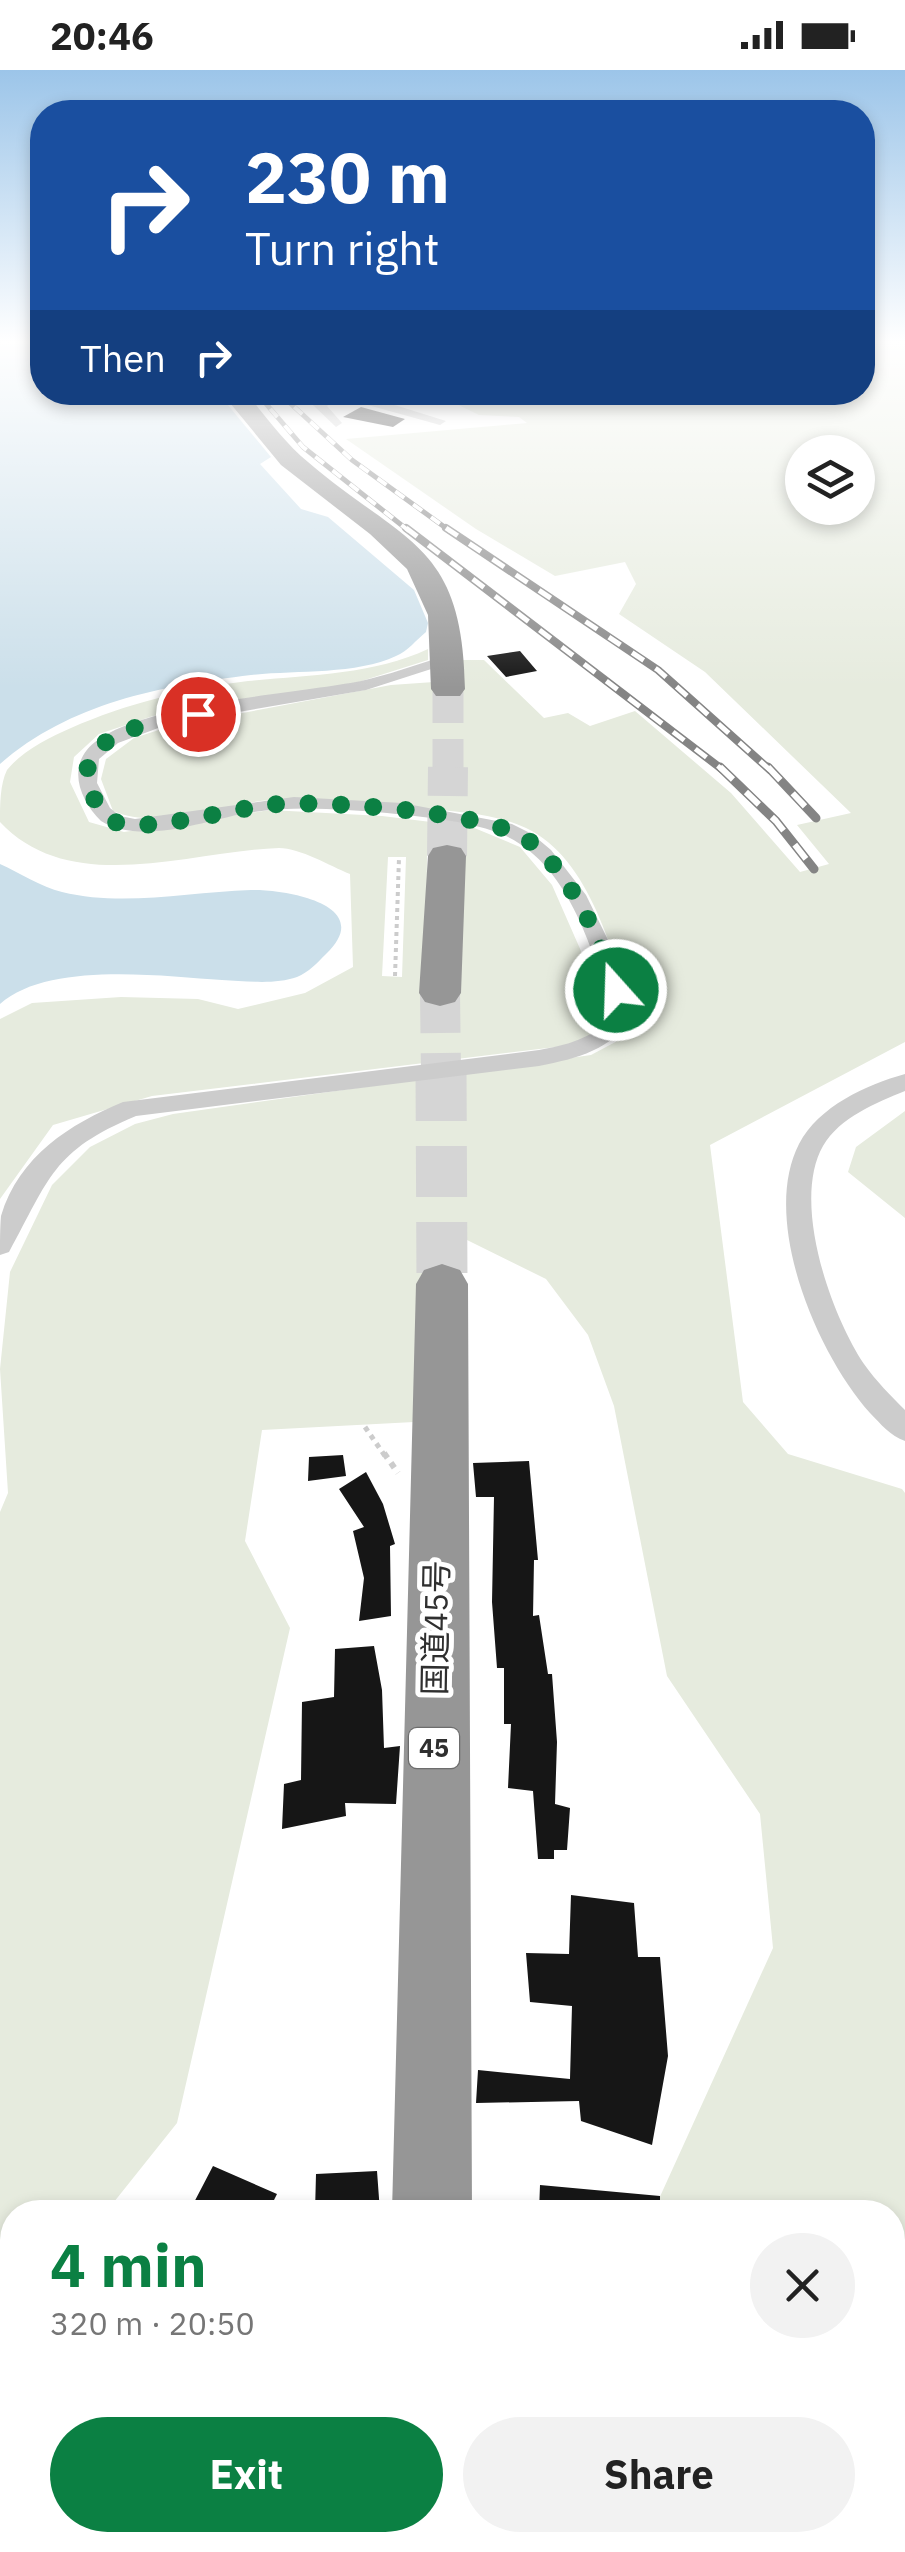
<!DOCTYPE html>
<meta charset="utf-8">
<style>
:root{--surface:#fff;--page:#f2f2f2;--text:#222;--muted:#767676;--accent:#0b8043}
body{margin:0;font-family:"IBM Plex Sans","Noto Sans JP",sans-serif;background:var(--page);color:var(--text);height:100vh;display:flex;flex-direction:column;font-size:38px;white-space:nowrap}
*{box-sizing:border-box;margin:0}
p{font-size:32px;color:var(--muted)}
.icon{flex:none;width:55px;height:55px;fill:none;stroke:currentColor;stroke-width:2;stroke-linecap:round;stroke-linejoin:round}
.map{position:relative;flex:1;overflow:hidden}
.panel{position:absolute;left:0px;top:2130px;width:905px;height:352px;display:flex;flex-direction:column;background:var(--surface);border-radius:40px 40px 0 0;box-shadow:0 5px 15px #0003}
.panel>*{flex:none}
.hud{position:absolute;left:30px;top:30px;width:845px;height:305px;border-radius:40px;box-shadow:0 5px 15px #0003;background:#1a4fa0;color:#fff;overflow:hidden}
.controls{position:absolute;left:785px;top:365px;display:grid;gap:20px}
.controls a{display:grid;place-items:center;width:90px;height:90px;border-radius:50%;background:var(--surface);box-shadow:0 5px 15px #0003;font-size:50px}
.pin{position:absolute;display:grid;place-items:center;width:85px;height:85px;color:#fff;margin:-42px;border:5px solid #fff;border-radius:50%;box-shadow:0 2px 10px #0007}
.me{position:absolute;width:110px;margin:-55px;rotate:340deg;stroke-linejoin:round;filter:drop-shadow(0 0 8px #0008)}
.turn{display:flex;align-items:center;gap:35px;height:210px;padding:0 50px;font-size:45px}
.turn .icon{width:130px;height:130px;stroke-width:2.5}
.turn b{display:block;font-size:70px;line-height:85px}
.then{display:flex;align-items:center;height:95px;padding:0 50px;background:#0003;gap:20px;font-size:38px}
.round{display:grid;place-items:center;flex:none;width:105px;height:105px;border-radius:52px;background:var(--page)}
.summary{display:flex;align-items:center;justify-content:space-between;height:170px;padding:0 50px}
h1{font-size:60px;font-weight:800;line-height:75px;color:var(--accent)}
.button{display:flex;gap:20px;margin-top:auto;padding:20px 50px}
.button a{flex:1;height:115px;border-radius:60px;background:var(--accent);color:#fff;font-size:40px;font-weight:800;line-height:115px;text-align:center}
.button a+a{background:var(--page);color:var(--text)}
.status{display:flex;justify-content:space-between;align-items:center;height:70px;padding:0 50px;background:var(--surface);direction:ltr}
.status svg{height:28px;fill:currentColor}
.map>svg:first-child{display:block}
.green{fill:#e6ebde;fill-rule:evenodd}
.water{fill:#cbdfea}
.building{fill:#161616}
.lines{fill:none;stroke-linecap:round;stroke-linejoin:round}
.highway-tunnel-far2{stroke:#d5d5d5;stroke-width:31;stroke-dasharray:31 16;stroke-linecap:butt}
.highway-tunnel-far1{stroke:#d5d5d5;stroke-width:40;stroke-dasharray:40 20;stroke-linecap:butt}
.highway-tunnel{stroke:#d5d5d5;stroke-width:51;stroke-dasharray:51 25;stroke-linecap:butt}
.path-far2{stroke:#ccc;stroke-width:4;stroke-dasharray:4 4;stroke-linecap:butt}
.path-far1{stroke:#ccc;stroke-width:5;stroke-dasharray:5 5;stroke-linecap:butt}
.path{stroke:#ccc;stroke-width:6;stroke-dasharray:6 6;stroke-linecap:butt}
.street{fill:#ccc;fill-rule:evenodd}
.highway{fill:#969696;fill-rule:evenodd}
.rail-far2-casing{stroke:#848484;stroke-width:5}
.rail-far1-casing{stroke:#848484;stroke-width:8}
.rail-casing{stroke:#848484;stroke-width:9}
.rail-far2{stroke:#fff;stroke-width:4;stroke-dasharray:11;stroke-linecap:butt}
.rail-far1{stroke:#fff;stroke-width:5;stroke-dasharray:14;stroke-linecap:butt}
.rail{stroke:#fff;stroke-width:6;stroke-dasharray:18;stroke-linecap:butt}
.route{stroke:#0b8043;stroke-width:18;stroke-dasharray:0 32.4}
.labels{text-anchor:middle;stroke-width:10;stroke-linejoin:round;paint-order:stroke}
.shield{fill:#fff;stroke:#6d6d6d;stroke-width:2.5}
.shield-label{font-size:25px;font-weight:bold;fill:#2f2f2f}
.near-street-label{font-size:32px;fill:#2f2f2f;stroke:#fff}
</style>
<div class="status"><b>20:46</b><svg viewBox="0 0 49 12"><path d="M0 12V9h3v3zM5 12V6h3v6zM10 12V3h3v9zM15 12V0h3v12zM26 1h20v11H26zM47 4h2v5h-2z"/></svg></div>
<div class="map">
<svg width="905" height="2482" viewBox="0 0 905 2482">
<rect width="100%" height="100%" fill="#fff"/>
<path class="green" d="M863,271H905V972L710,1075L743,1332L788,1384L902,1419L905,1423V2482H539L534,2470H892V2142H653L773,1878L760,1744L667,1606L614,1336L588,1265L546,1209L467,1170L420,1207L414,1352L262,1360L245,1471L290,1558L177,2053L106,2142H12V2261L0,2276V1442L8,1423L0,1299L10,1202L52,1115L90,1077L135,1054L173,1044L591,985L621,969L634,953C615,890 592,789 526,758C494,743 457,742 422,738C373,732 320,726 270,730C220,734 162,761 113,741L101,709L106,689L134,668L168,657L391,615L434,612L459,590H484L544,648L568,643L590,656L635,641L731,723L800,802L829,794L797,755L851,743L705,602L619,544L636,514L625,492L555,506L476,459L346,369L527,353L519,347L479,345L434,323L862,322ZM802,382H858V438H802Z
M428,579V590L349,615L153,646L99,664L74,687L70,712L89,752L124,762L270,740L382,746L472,757L520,777L552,815L606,938V958L581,974L152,1026L53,1055L0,1129V949L32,933L121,927L198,929L238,939L305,923L353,897L350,804C330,796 300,778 279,778C190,781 71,828 0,752C0,735 0,714 7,700C22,681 50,667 71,658C125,634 189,618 248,611C307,605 373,605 428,579ZM427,783H456L426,924ZM388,787H406L402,907L382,906Z
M905,1041V1148L848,1102L856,1077Z"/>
<path class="water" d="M0,271H42V322L218,323L271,387L260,394L301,439L328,447L414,520L428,553L426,562C417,569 407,582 396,586C356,605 295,600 251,605C160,616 70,633 0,694Z
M0,794C20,803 41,817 62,822C123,837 188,822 251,820C283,819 378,834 326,884C317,893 309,902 297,907C275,915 245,911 222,910C161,906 48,891 0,934Z"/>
<path class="building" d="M361,337L405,349L393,357L343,347Z
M520,581L537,601L506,607L487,586Z
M343,1385L346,1406L308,1411L309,1387Z
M529,1391L538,1490H534L533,1546L539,1545L548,1604H552L557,1672L555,1734L570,1738L567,1780H554V1789H538L533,1721L508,1718L511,1654H504V1598H497L492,1532L494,1427H476L473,1393Z
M366,1402L383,1434L395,1474L390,1476L391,1546L359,1551L364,1508L353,1461L364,1457L339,1419Z
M374,1576L382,1620L384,1678L400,1676L396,1734L345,1733L346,1746L282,1759L284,1714L301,1710L302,1632L334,1627L335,1579Z
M571,1825L634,1833L638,1887H660L668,1986L652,2075L581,2051L579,2031L476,2033L478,2000L570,2009L572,1936L530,1932L526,1883L569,1884Z
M213,2096L277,2124L268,2142H189Z
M377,2101L380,2142H315L316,2104Z
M540,2115L660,2126V2142H539Z"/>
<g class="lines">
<path class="highway-tunnel-far2" d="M448,700V619"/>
<path class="highway-tunnel-far1" d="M447,786L448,697
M440,923L441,1003"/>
<path class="highway-tunnel" d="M441,1000L442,1214"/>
<path class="path-far2" d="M395,906L399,788"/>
<path class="path-far1" d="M365,1357L385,1386"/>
<path class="path" d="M384,1383L398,1403"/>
<path class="street" d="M329,322H353L446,351L440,355L339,327L327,336L342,353L336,357L313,335Z
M442,587L456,591L366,620L169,654L118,673L99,689L97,713L110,738L120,746L135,749L294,727L402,733L512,754L532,764L551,780L586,825L609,872L634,945C611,980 579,988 539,996L136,1046C52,1081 50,1108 9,1182L0,1185C0,1173 0,1157 1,1146C19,1086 70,1054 123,1032L539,980C567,975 593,969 612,945C593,880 568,790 499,763C464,750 423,747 387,743C339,739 290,735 242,744C201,752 140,775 101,751C79,729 66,695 95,672C144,633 295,624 361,611C388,605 415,595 442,587Z
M905,1004V1021C876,1033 840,1047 823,1076C791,1132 831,1245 864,1294C876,1311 891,1326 905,1340V1371C890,1366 881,1354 870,1343C817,1284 760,1150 799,1074C819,1036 866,1015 905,1004Z
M0,2416L12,2422V2470H18L12,2473L0,2468Z
M19,2470H79L84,2482H24Z"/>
<path class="highway" d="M221,322H246C265,346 284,372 308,392C404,474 463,472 465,619L460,626H436L431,619L428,545L407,499L370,464L281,395Z
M447,775L461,778L466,786L461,923L455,932L440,936L425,932L419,923L428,786L433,778Z
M442,1194L460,1200L468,1214L472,2142H392L416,1214L424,1200Z
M441,2470H531L536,2482H444Z"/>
<defs>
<path id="rail-far2" d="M256,322L303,377L409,461
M278,322L352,390L450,461"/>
<path id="rail-far1" d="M406,458L723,700
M446,458L658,600L770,700"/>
<path id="rail" d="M720,697L776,751L814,799
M768,697L816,748"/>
</defs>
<use href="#rail-far2" class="rail-far2-casing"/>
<use href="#rail-far1" class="rail-far1-casing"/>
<use href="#rail" class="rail-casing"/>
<use href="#rail-far2" class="rail-far2"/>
<use href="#rail-far1" class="rail-far1"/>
<use href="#rail" class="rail"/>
</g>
<linearGradient id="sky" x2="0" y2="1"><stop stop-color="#9cc5e9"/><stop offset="0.44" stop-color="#fff"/><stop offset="1" stop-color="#fff" stop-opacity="0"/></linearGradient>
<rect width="905" height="618" fill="url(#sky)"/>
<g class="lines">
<path class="route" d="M198,644C161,650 70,663 90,719C95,732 103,748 118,753C148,762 233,739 268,735C317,729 484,742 523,767C566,793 603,873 616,920"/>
</g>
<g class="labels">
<rect class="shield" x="409" y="1658" width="50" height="40" rx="8"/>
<g class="shield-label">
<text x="434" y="1687">45</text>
</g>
<g class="near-street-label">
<text transform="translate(436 1558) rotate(-89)" y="11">国道45号</text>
</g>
</g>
</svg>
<div class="controls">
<a><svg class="icon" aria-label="layers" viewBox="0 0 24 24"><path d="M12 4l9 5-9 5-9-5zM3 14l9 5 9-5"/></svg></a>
</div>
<div class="pin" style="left:198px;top:644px;background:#d93025"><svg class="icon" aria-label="arrive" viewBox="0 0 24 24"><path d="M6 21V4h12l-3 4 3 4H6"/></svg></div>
<svg class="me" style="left:616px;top:920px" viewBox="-20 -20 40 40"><circle r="17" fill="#0b8043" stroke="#fff" stroke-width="3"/><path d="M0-11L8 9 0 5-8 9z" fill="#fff"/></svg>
<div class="hud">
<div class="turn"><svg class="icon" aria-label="right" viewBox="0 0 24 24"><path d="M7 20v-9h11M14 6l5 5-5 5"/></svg><div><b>230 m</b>Turn right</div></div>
<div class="then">Then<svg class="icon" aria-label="right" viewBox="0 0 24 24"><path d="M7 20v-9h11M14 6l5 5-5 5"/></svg></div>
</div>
<section class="panel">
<div class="summary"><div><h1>4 min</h1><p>320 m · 20:50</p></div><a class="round"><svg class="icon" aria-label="close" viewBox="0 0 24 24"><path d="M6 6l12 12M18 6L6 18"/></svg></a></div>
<div class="button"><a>Exit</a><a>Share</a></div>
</section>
</div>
